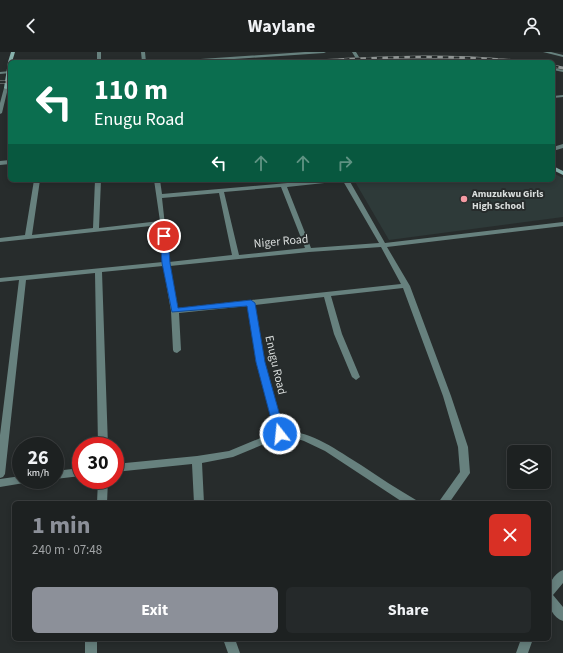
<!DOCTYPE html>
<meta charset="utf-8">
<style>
:root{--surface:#1d2121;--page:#25292a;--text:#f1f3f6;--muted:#a0a3a5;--line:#3b3e3f;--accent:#8c9099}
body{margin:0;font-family:"Source Sans 3",sans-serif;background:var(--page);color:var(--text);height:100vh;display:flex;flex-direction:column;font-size:15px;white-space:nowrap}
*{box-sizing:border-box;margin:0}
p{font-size:13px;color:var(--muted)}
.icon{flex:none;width:22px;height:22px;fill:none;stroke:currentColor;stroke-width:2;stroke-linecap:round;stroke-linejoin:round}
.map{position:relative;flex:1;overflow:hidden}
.side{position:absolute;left:12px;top:449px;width:539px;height:140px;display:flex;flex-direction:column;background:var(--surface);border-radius:6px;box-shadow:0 2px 6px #0003,0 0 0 1px var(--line)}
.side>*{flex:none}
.hud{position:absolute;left:8px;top:8px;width:547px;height:122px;border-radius:6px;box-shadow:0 2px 6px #0003,0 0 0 1px var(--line);background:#0b6e4f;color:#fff;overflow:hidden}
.controls{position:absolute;left:507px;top:393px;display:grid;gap:8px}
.controls a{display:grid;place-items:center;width:44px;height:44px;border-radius:6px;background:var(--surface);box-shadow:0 2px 6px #0003,0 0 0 1px var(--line);font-size:20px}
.speed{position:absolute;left:12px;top:385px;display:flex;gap:8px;font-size:20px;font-weight:700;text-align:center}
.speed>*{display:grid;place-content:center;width:52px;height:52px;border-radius:50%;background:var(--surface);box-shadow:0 2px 6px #0003,0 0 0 1px var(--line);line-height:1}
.speed small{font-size:10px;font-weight:400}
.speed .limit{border:6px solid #d22;background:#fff;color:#111}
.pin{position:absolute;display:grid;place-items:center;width:34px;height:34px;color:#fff;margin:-17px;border:2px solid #fff;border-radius:50%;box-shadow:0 1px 4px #0007}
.me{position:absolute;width:44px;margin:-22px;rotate:344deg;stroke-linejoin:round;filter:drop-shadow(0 0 3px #0008)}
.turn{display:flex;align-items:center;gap:14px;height:84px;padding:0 20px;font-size:18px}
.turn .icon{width:52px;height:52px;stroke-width:2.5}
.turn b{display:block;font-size:28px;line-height:34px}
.lanes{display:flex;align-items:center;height:38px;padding:0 20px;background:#0003;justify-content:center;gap:20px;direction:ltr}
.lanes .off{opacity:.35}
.round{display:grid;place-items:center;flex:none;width:42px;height:42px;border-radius:6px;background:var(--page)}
.summary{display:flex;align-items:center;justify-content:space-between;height:68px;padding:0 20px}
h1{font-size:24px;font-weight:700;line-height:30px;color:var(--accent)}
.primary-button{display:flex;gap:8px;margin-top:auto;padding:8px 20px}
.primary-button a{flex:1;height:46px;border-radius:6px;background:var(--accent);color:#fff;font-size:16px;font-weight:700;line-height:46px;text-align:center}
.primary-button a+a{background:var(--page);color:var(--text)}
header{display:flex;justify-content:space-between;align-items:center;height:52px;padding:0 20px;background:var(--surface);font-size:18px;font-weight:700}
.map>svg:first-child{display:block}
.built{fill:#2e3a39}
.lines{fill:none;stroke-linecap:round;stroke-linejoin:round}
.street{fill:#67817e;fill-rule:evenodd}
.secondary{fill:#88b2ad;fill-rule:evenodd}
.rail-casing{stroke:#939897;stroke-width:3}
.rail{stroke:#272c2c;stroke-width:2;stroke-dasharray:5.5;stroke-linecap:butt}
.route{fill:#1a73e8;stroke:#114b97}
.poi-dot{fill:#f49aa3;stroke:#272c2c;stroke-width:1.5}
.labels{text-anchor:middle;stroke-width:4;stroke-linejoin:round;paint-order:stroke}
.far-poi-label{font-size:10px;font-weight:bold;fill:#dadedd;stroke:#272c2c;text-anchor:start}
.street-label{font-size:12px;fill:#dadedd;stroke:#272c2c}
</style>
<header><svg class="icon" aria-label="back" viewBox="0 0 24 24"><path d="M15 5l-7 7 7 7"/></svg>Waylane<svg class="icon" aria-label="person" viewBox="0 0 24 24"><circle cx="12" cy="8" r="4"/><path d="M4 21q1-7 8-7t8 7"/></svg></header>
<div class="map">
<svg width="563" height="601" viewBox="0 0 563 601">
<rect width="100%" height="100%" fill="#272c2c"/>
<path class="built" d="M553,121L563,126V165L389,188L354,128H553Z"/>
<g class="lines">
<path class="street" d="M97,0H101V10H97Z
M141,0H145L146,10H142Z
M305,0H326L324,1L191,10H169L171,9Z
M352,0H356L362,10H358Z
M543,0H551L563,3V5Z
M396,9H499L501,10H394Z
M553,16L563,18V20L553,18Z
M10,19V21L0,22V20Z
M6,35L8,36L2,61L0,62V51L4,36Z
M563,43V45L553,46V44Z
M563,92V96L553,99V95Z
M10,108V112L0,113V109Z
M34,128H40L32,183L93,176L95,128H101L99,176L160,169L154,128H160L162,142L321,128H349L385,191L563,170V174L387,195L410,234L451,344L468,395L470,421L449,451H438L460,420L458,395L443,344L403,236L331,244L342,282L360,325L356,328L352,325L334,282L324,245L255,253L264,310L284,379C312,379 338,399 361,413C379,425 397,437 416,448L417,451H404L325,399L304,389L292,385H281L233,405L202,411L204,451H194L192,412L115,420V412L197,404L229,399L275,380L256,310L248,254L179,261L181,298L177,301L174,300L173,298L171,259L163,214L102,220L108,394H98L95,221L26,228L5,422L3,425L0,426V383L19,228L0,230V226L163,210L160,173L0,190V186L25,183ZM343,129L379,191L311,196L287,135ZM281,135L305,196L239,203L224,140ZM219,141L232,203L169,210L162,146ZM381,195L401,232L178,256L170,214L309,200Z
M81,416V424L55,427V419Z
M21,424V428H26L24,431L0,435V427Z
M98,428H108L107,451H97Z
M563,518V531L553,543L563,555V569C543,562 543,526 563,518Z
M85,587H97V601H85Z
M223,587H235L240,601H228Z
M521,587H533L528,601H516Z"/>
<path class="secondary" d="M11,0H15L12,10H10L8,36L6,37L4,36L8,10Z
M553,114L563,119V123L553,118Z"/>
<defs>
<path id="rail" d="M300,10C376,5 450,2 526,10
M553,14L563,16
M0,30H10"/>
</defs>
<use href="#rail" class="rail-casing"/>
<use href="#rail" class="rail"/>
</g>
<path class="route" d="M164,182L168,184L170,211L178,256L251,248L255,251L265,310L285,382L284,384H277L275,382L256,310L247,254L172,260L162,211L160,184Z"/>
<circle class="poi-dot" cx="464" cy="147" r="4"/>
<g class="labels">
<g class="far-poi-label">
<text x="472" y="145">Amuzukwu Girls<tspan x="472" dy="12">High School</tspan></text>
</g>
<g class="street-label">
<text transform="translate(281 189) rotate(-5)" y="4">Niger Road</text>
<text transform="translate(276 313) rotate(77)" y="4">Enugu Road</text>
</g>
</g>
</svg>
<div class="controls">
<a><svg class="icon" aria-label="layers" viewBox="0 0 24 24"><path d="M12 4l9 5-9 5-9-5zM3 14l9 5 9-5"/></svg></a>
</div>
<div class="speed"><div>26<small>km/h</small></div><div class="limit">30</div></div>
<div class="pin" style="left:164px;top:184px;background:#d93025"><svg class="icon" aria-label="arrive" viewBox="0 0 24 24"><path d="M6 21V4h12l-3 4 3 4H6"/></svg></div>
<svg class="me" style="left:280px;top:382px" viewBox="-20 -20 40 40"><circle r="17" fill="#1a73e8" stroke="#fff" stroke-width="3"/><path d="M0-11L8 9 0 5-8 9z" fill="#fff"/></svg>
<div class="hud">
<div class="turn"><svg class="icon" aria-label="left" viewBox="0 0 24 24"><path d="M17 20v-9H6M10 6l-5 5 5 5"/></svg><div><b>110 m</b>Enugu Road</div></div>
<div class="lanes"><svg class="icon" aria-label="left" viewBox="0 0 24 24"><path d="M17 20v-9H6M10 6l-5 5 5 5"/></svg><svg class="icon off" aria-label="ahead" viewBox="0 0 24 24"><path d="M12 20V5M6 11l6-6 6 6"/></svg><svg class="icon off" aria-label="ahead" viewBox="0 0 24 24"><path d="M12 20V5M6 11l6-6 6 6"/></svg><svg class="icon off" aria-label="right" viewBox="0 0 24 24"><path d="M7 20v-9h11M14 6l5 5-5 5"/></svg></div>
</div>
<section class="side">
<div class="summary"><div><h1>1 min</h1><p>240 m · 07:48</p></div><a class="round" style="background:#d93025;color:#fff"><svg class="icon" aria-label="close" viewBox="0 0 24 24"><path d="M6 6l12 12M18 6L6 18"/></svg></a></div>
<div class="primary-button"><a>Exit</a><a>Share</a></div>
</section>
</div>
